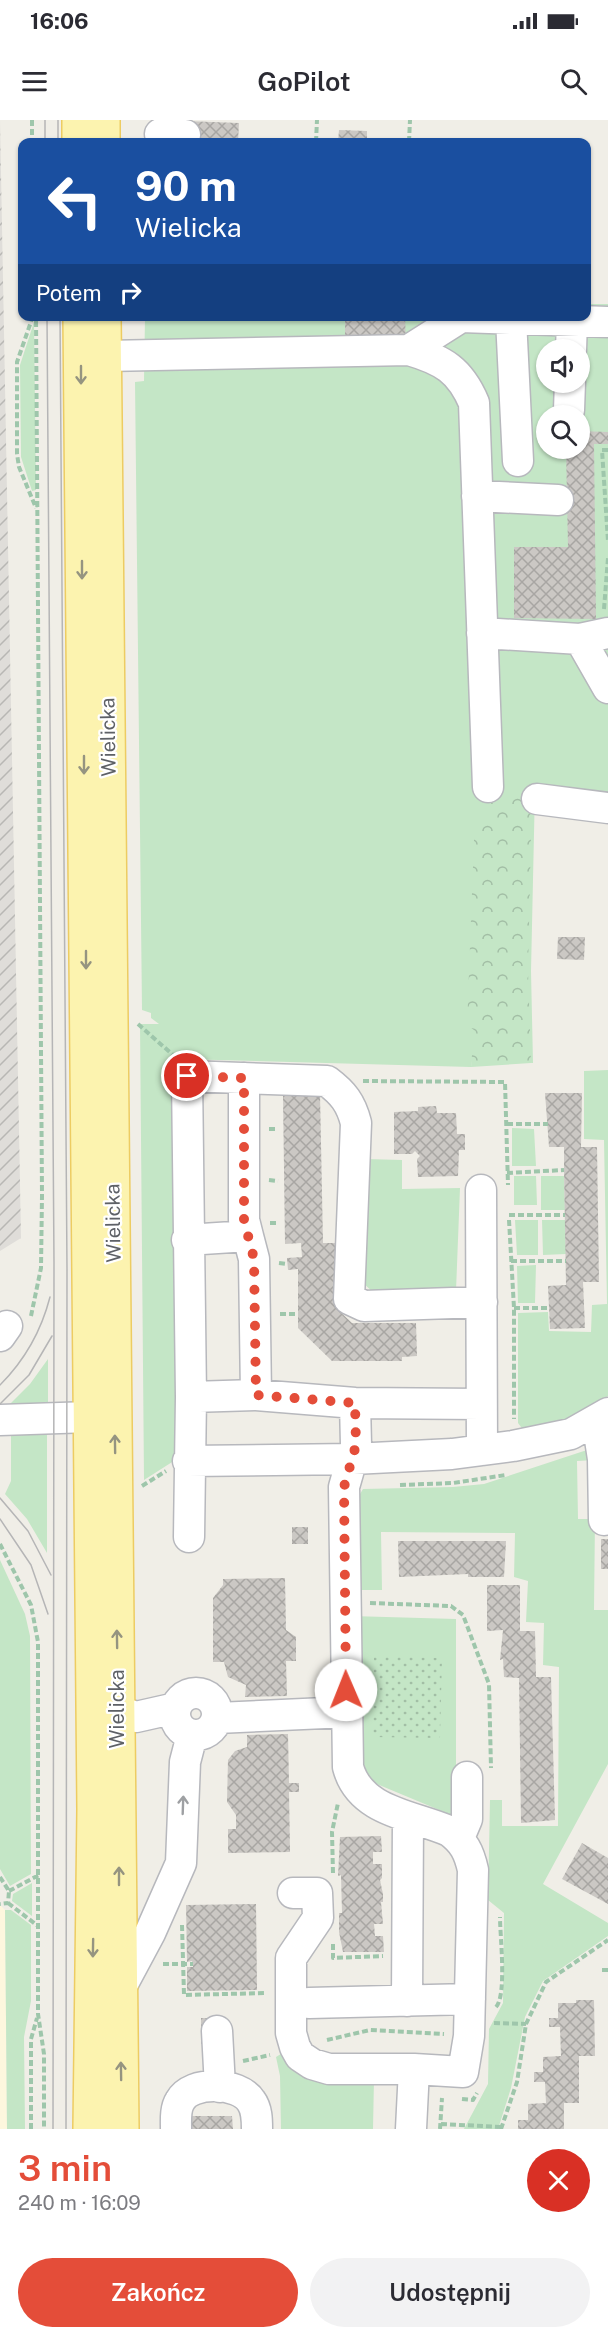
<!DOCTYPE html>
<html lang="pl">
<meta charset="utf-8">
<style>
:root{--surface:#fff;--page:#f2f2f3;--text:#2b2b33;--muted:#7c7c81;--accent:#e44d39}
body{margin:0;font-family:"Public Sans",sans-serif;background:var(--page);color:var(--text);height:100vh;display:flex;flex-direction:column;font-size:22px;white-space:nowrap}
*{box-sizing:border-box;margin:0}
p{font-size:20px;color:var(--muted)}
.icon{flex:none;width:33px;height:33px;fill:none;stroke:currentColor;stroke-width:2;stroke-linecap:round;stroke-linejoin:round}
.map{position:relative;height:2009px;overflow:hidden}
.drawer{display:flex;flex-direction:column;background:var(--surface);flex:1}
.drawer>*{flex:none}
.hud{position:absolute;left:18px;top:18px;width:573px;height:183px;border-radius:12px;box-shadow:0 2px 4px #0004;background:#1a4fa0;color:#fff;overflow:hidden}
.tools{position:absolute;left:536px;top:219px;display:grid;gap:12px}
.tools a{display:grid;place-items:center;width:54px;height:54px;border-radius:50%;background:var(--surface);box-shadow:0 2px 4px #0004;font-size:30px}
.pin{position:absolute;display:grid;place-items:center;width:51px;height:51px;color:#fff;margin:-26px;border:3px solid #fff;border-radius:50%;box-shadow:0 2px 6px #0007}
.me{position:absolute;width:66px;margin:-33px;rotate:359deg;stroke-linejoin:round;filter:drop-shadow(0 0 4px #0008)}
.turn{display:flex;align-items:center;gap:21px;height:126px;padding:0 18px;font-size:27px}
.turn .icon{width:78px;height:78px;stroke-width:2.5}
.turn b{display:block;font-size:42px;line-height:51px}
.then{display:flex;align-items:center;height:57px;padding:0 18px;background:#0003;gap:12px;font-size:22px}
.round{display:grid;place-items:center;flex:none;width:63px;height:63px;border-radius:32px;background:var(--page)}
.summary{display:flex;align-items:center;justify-content:space-between;height:102px;padding:0 18px}
h1{font-size:36px;font-weight:600;line-height:45px;color:var(--accent)}
.action{display:flex;gap:12px;margin-top:auto;padding:12px 18px}
.action a{flex:1;height:69px;border-radius:36px;background:var(--accent);color:#fff;font-size:24px;font-weight:600;line-height:69px;text-align:center}
.action a+a{background:var(--page);color:var(--text)}
.status{display:flex;justify-content:space-between;align-items:center;height:42px;padding:0 30px;background:var(--surface);direction:ltr}
.status svg{height:16px;fill:currentColor}
header{display:flex;justify-content:space-between;align-items:center;height:78px;padding:0 18px;background:var(--surface);font-size:27px;font-weight:600}
.map>svg:first-child{display:block}
.commercial{fill:#fdf7de}
.industrial{fill:url(#industrial-furrows)}
.grass{fill:#c4e6c6;fill-rule:evenodd}
.forest{fill:url(#forest-crowns)}
.park{fill:url(#park-dots)}
.building{fill:url(#building-cross-hatch)}
.lines{fill:none;stroke-linecap:round;stroke-linejoin:round}
.minor-casing{stroke:#b7b8bd;stroke-width:33}
.major-casing{stroke:#edcc62;stroke-width:36}
.path{stroke:#9ec6ab;stroke-width:4;stroke-dasharray:6 3;stroke-linecap:butt}
.minor{stroke:#fff;stroke-width:30}
.major{stroke:#fcf3af;stroke-width:33}
.tram{stroke:#b5b5b6;stroke-width:1.5}
.oneway{stroke:#959480}
.oneway2{stroke:#9ea0a3}
.route{stroke:#e44d39;stroke-width:10;stroke-dasharray:0 18}
.labels{text-anchor:middle;stroke-width:4.5;stroke-linejoin:round;paint-order:stroke}
.street-label{font-size:20px;fill:#5e6166;stroke:#fff}
</style>
<div class="status"><b>16:06</b><svg viewBox="0 0 49 12"><path d="M0 12V9h3v3zM5 12V6h3v6zM10 12V3h3v9zM15 12V0h3v12zM26 1h20v11H26zM47 4h2v5h-2z"/></svg></div>
<header><svg class="icon" aria-label="menu" viewBox="0 0 24 24"><path d="M4 6h16M4 12h16M4 18h16"/></svg>GoPilot<svg class="icon" aria-label="search" viewBox="0 0 24 24"><circle cx="10" cy="10" r="6"/><path d="M15 15l6 6"/></svg></header>
<div class="map">
<svg width="608" height="2009" viewBox="0 0 608 2009">
<defs>
<pattern id="industrial-furrows" width="10" height="10" patternUnits="userSpaceOnUse" patternTransform="scale(1.5)"><rect width="10" height="10" fill="#dfddd9"/><path d="M-1 1l2-2M0 10L10 0M9 11l2-2" fill="none" stroke="#b8b7b4"/></pattern>
<pattern id="forest-crowns" width="20" height="18" patternUnits="userSpaceOnUse" patternTransform="scale(1.5)"><rect width="20" height="18" fill="#c4e6c6"/><path d="M2 6a3 3 0 1 1 6 0M12 15a3 3 0 1 1 6 0" fill="none" stroke="#a2bea5"/></pattern>
<pattern id="park-dots" width="8" height="8" patternUnits="userSpaceOnUse" patternTransform="scale(1.5)"><rect width="8" height="8" fill="#c4e6c6"/><path d="M2 2h.1M6 6h.1" fill="none" stroke="#a2bea5" stroke-width="1.8" stroke-linecap="round"/></pattern>
<pattern id="building-cross-hatch" width="8" height="8" patternUnits="userSpaceOnUse" patternTransform="scale(1.5)"><rect width="8" height="8" fill="#cbc8c4"/><path d="M0 0l8 8M0 8l8-8" fill="none" stroke="#a8a6a3"/></pattern>
</defs>
<rect width="100%" height="100%" fill="#f0eee7"/>
<path class="commercial" d="M0,1785L5,1790L7,2009H0Z"/>
<path class="industrial" d="M0,0L21,1118L0,1131Z"/>
<path class="grass" d="M587,184H608V678L535,668L531,851L533,943L472,941L471,947L180,939V1337L144,1360L140,904H159L151,898V893L142,890L135,262L144,261L145,197L586,196ZM546,230H579V262H546ZM546,296H579V328H546Z
M34,202L36,370L32,371L21,337L20,245Z
M608,950V1276L568,1300L524,1311L518,1303V1193L548,1192L549,1211L591,1212L592,1185L607,1184L604,1020L584,1019V951Z
M512,1008L534,1009L536,1046H512Z
M366,1039L402,1040V1069L460,1068L456,1171L374,1173L363,1163Z
M514,1056H536L537,1085H514Z
M541,1056H564L565,1090H541Z
M515,1100H538V1135H517Z
M542,1100H565L566,1134L543,1135Z
M536,1145L535,1183H518L517,1146Z
M48,1239V1290L8,1286L30,1264Z
M47,1307V1433L27,1399L5,1374L11,1361V1315Z
M590,1329L595,1340L577,1341L578,1399H595L594,1490H608V1644L543,1764L608,1803V1816L543,1861L525,1897L511,1968L498,2009H464L488,1964L489,1909L503,1883L504,1793L488,1780L490,1680H502V1706H558L559,1547L543,1545L544,1503L526,1502L528,1461L514,1457L515,1413L381,1412L382,1470H357L360,1374L363,1369L453,1367L484,1364Z
M0,1440L25,1494L30,1516L31,1754L10,1766L0,1749Z
M351,1496L456,1499V1697L360,1657Z
M32,1763V1796L12,1781L13,1774Z
M5,1790H11L31,1805V1881L24,1917L25,2009H7Z
M284,1932L374,1959L373,2009H281L280,1956L276,1937Z"/>
<path class="forest" d="M532,668L528,851L531,943L471,947L474,910L467,905L474,720L485,682Z"/>
<path class="park" d="M374,1536L442,1538L440,1618L373,1617Z"/>
<path class="building" d="M186,1L239,3L238,22H185Z
M339,10L367,11V19L386,20V22H338Z
M345,196H405L406,224L345,223Z
M579,311L608,312V324H594L596,499L514,498V427H568L566,328H579Z
M558,817H585L584,840L557,839Z
M545,973H582L581,1027H597L599,1162H583L585,1208L550,1209L548,1166L566,1165L564,1050V1027H549Z
M320,974L323,1123H335L336,1188L352,1203H416L417,1236L402,1237V1241H332L298,1208V1149L288,1150L287,1138L302,1137L301,1123L285,1124L283,975Z
M436,986L437,993H456L457,1014H465V1030H459L458,1056L418,1057L417,1039L420,1036L415,1031L412,1034H394V992L418,991V987Z
M292,1407H308V1424H292Z
M601,1419H608V1449H601Z
M398,1421H506L504,1457H468V1454L399,1457Z
M285,1458L286,1510L296,1517V1541H286L287,1576L245,1577L246,1565L228,1557L224,1542H213V1478L223,1465V1459Z
M487,1465H520V1511H535L536,1557H551L555,1700L521,1703L519,1558L504,1557L503,1539L500,1540L503,1510L487,1511Z
M288,1614L289,1663H299V1672H289L290,1732L228,1733V1709H236V1695L227,1682L228,1640L235,1631L247,1627V1615Z
M381,1716L382,1732H373V1744H382V1758L380,1760L383,1774V1782H381L383,1804H374L375,1816H383L384,1832H343L339,1812V1793H342L341,1755L338,1756L340,1717Z
M582,1723L608,1738V1784L562,1759Z
M256,1784L257,1870L187,1871V1847H193V1844L192,1841L187,1842L186,1785Z
M576,1880H594L595,1936H579V1983H564V2009H518V2000H528V1984L546,1983L545,1962H534V1952H543V1937L561,1936L560,1907H549V1898H558V1883H576Z
M201,1898H211V1924H201Z
M192,1996H232L233,2009H192Z"/>
<g class="lines">
<defs>
<path id="minor" d="M160,14L185,15
M511,199L518,341
M409,230L461,197L608,202
M571,230L572,200
M105,236L409,230C443,240 460,250 474,283L488,667
M569,290L570,262
M477,376L558,380
M482,513L580,519L608,568
M580,519L608,513
M537,679L608,688
M481,1070L482,1330
M248,1116L254,1139L256,1275
M187,1120L248,1116L244,1100V958
M0,1216L7,1206
M355,1283L356,1325L344,1367L348,1647C360,1692 412,1695 449,1711C464,1722 469,1732 473,1750L469,1916L463,1952L414,1949L411,2009
M481,1284L355,1283L256,1275L191,1277L187,956L327,961C343,973 351,983 356,1003L349,1179L364,1186L482,1182
M0,1300L90,1297
M597,1300L603,1339L604,1400
M188,1341L353,1339L452,1334L513,1326L571,1314L608,1293
M189,1417L191,1277
M175 1594a21 21 0 1 1 42 0a21 21 0 1 1-42 0Z
M117,1590L136,1597L176,1588
M217,1598L347,1592
M459,1718L467,1699V1657
M293,1773H317L318,1798L291,1838V1913L295,1927L300,1936L312,1944L329,1949H414
M120,1869L150,1813L181,1743L185,1642L192,1615
M407,1881L408,1697
M309,1883L470,1879
M217,1911L220,1967
M176,2009C176,2000 175,1989 180,1981C191,1960 239,1962 251,1981C257,1989 257,2000 257,2009"/>
<path id="major" d="M79,0V22
M103,0V22
M80,196L94,1689L90,2009
M104,196L122,2009"/>
</defs>
<use href="#minor" class="minor-casing"/>
<use href="#major" class="major-casing"/>
<path class="path" d="M32,0V22
M316,22L317,0
M409,22L410,0
M33,196L17,242V334L19,347L36,388
M608,330H602L608,421
M604,489L608,438
M138,904L173,935
M363,961L505,962L508,1065
M507,1004H548
M269,1009H277
M507,1053L564,1050
M269,1060L278,1061
M509,1095H565
M509,1100L514,1188V1299
M270,1103H278
M511,1141H566
M279,1143L287,1144
M514,1188H550
M280,1194H298
M31,1196L41,1148L42,1076L36,196
M400,1365L453,1363L506,1355
M142,1366L166,1351
M0,1424L31,1485L38,1522V1894L44,1934V2009
M370,1483L451,1486L463,1495L489,1564L491,1648
M333,1753L332,1712L338,1683
M0,1757L9,1771L8,1783L0,1784
M9,1771L39,1755
M8,1783L38,1806
M182,1805L184,1875L266,1873
M333,1824V1838L383,1836
M163,1844H193
M602,1850H608
M496,1887C507,1875 500,1816 500,1797
M494,1903L526,1904
M327,1920L370,1910L444,1914
M243,1941L270,1935
M462,1979L473,1980L477,1973
M441,2004L502,2007
M31,2009V1919L37,1898
M440,2009L442,1978
M501,2009L517,1962L526,1904L546,1862L608,1820"/>
<use href="#minor" class="minor"/>
<use href="#major" class="major"/>
<path class="tram" d="M45,0V22
M58,0V22
M47,196L54,1142L53,2009
M60,196L67,1149L66,2009
M0,1265C25,1240 41,1212 50,1177
M0,1284L29,1255L52,1216
M0,1378L28,1411L51,1455
M0,1399L31,1445L48,1494"/>
</g>
<defs><path id="oneway-shaft" d="M-6 0H5M1.5-3L5.5 0L1.5 3" fill="none" stroke-width="1.6" stroke-linecap="round" stroke-linejoin="round" transform="scale(1.5)"/></defs>
<g class="oneway">
<use href="#oneway-shaft" transform="translate(81 255) rotate(90)"/>
<use href="#oneway-shaft" transform="translate(82 450) rotate(90)"/>
<use href="#oneway-shaft" transform="translate(84 645) rotate(90)"/>
<use href="#oneway-shaft" transform="translate(86 840) rotate(90)"/>
<use href="#oneway-shaft" transform="translate(115 1324) rotate(-91)"/>
<use href="#oneway-shaft" transform="translate(117 1519) rotate(-91)"/>
<use href="#oneway-shaft" transform="translate(119 1756) rotate(-90)"/>
<use href="#oneway-shaft" transform="translate(93 1828) rotate(91)"/>
<use href="#oneway-shaft" transform="translate(121 1951) rotate(-91)"/>
</g>
<use class="oneway2" href="#oneway-shaft" transform="translate(183 1685) rotate(-88)"/>
<g class="lines">
<path class="route" d="M187,956L244,958V1100L254,1139L256,1275L355,1283L356,1325L344,1367L346,1570"/>
</g>
<g class="labels">
<g class="street-label">
<text transform="translate(108 617) rotate(-91)" y="7">Wielicka</text>
<text transform="translate(113 1103) rotate(-91)" y="7">Wielicka</text>
<text transform="translate(117 1589) rotate(-90)" y="7">Wielicka</text>
</g>
</g>
</svg>
<div class="tools">
<a><svg class="icon" aria-label="sound" viewBox="0 0 24 24"><path d="M4 9h4l5-4v14l-5-4H4zM17 9q2 3 0 6"/></svg></a>
<a><svg class="icon" aria-label="search" viewBox="0 0 24 24"><circle cx="10" cy="10" r="6"/><path d="M15 15l6 6"/></svg></a>
</div>
<div class="pin" style="left:187px;top:956px;background:#d93025"><svg class="icon" aria-label="arrive" viewBox="0 0 24 24"><path d="M6 21V4h12l-3 4 3 4H6"/></svg></div>
<svg class="me" style="left:346px;top:1570px" viewBox="-20 -20 40 40"><circle r="19" fill="#fff"/><path d="M0-13L10 11 0 6-10 11z" fill="#e44d39"/></svg>
<div class="hud">
<div class="turn"><svg class="icon" aria-label="left" viewBox="0 0 24 24"><path d="M17 20v-9H6M10 6l-5 5 5 5"/></svg><div><b>90 m</b>Wielicka</div></div>
<div class="then">Potem<svg class="icon" aria-label="right" viewBox="0 0 24 24"><path d="M7 20v-9h11M14 6l5 5-5 5"/></svg></div>
</div>
</div>
<section class="drawer">
<div class="summary"><div><h1>3 min</h1><p>240 m · 16:09</p></div><a class="round" style="background:#d93025;color:#fff"><svg class="icon" aria-label="close" viewBox="0 0 24 24"><path d="M6 6l12 12M18 6L6 18"/></svg></a></div>
<div class="action"><a>Zakończ</a><a>Udostępnij</a></div>
</section>
